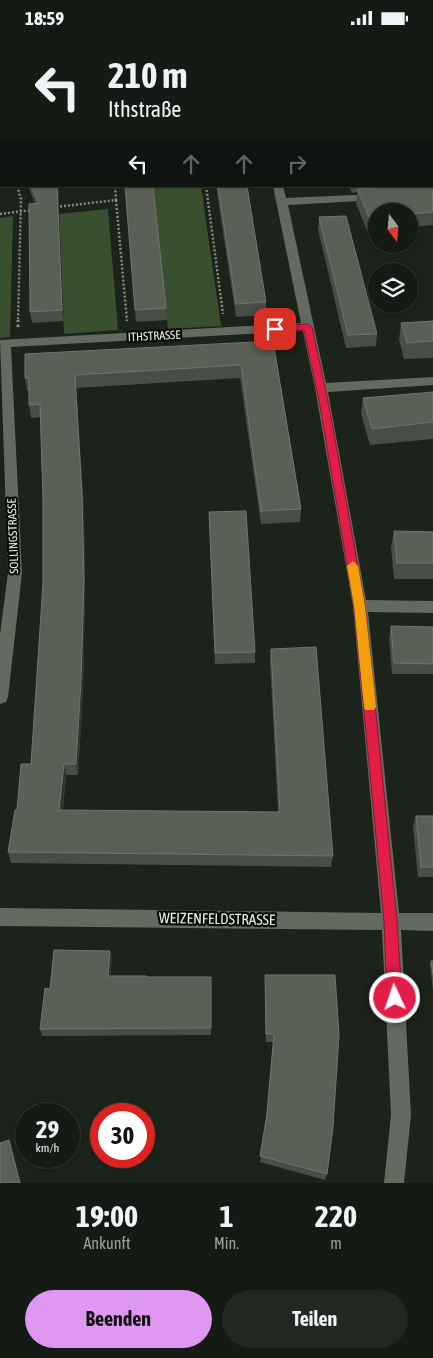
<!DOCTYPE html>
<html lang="de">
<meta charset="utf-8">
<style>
:root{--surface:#151a14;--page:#222722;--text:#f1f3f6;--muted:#9da1a0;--line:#343834;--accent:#df98f1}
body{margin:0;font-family:"Asap Condensed",sans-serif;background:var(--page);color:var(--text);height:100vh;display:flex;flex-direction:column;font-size:19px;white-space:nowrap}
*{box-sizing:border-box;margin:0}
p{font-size:16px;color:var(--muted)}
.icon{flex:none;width:28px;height:28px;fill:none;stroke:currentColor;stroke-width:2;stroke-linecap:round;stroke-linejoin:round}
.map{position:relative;height:1148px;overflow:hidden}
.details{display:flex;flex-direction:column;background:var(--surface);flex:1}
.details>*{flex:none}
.banner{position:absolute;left:0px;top:0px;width:434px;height:152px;box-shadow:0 1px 4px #0004,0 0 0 1px var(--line);background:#151a14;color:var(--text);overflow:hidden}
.needle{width:32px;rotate:164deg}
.controls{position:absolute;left:368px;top:168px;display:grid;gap:10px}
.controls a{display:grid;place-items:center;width:50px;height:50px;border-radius:50%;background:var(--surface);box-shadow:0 1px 4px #0004,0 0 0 1px var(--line);font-size:25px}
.speed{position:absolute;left:15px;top:1068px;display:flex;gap:10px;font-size:25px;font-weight:700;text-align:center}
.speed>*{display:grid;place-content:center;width:65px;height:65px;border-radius:50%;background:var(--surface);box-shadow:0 1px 4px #0004,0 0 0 1px var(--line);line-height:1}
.speed small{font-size:12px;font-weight:400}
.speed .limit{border:8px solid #d22;background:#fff;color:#111}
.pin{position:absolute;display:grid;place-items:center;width:42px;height:42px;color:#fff;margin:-21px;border-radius:10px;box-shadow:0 2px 8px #0006}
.me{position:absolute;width:55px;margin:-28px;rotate:357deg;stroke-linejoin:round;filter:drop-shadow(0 0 4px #0008)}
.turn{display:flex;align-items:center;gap:18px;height:105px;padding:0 25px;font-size:22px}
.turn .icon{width:65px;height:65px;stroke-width:2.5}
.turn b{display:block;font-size:35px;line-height:42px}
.lanes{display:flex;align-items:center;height:48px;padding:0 25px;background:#0003;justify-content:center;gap:25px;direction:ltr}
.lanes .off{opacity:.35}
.eta{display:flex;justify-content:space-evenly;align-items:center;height:85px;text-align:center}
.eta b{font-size:30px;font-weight:700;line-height:35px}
.primary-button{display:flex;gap:10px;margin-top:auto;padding:10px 25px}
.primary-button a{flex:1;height:58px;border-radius:30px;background:var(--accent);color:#111;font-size:20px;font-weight:700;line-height:58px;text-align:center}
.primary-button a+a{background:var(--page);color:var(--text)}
.status{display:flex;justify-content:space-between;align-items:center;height:35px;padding:0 25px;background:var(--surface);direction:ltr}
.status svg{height:14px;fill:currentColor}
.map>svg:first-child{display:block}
.green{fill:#3a4f30}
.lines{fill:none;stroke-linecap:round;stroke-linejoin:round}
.path-far1{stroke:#868c84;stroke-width:2.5;stroke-dasharray:2 2;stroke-linecap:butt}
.path{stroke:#868c84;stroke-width:3;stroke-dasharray:2.5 2.5;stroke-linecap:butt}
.street{fill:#636b60;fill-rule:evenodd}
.wall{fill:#474e45}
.shaded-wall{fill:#2f362c}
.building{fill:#596056;stroke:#70766e}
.route{fill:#e11d48;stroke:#92132f}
.slow{fill:#f59e0b}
.labels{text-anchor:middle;stroke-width:4.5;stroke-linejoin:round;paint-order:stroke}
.street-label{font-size:12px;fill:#edf1eb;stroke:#080b07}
.near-street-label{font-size:15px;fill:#edf1eb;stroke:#080b07}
</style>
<div class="status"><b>18:59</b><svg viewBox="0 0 49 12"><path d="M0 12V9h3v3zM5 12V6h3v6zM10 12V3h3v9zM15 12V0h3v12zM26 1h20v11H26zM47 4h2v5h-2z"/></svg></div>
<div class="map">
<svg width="433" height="1148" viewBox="0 0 433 1148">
<rect width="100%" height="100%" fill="#1c231a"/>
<path class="green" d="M153,151H201L221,291L168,294Z
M108,174L118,295L64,299L59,179Z
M13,181L10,302L0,303V183Z"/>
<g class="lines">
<path class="path-far1" d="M17,151L21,164L18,287
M206,151L223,279
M116,165L127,286
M56,172L116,165L115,151
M0,179L33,175"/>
<path class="path" d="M18,292V285"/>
<path class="street" d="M376,0H387L388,1H377Z
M0,119H1V125H0Z
M273,151H283L286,163L377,159L382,162L377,165L288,170L326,348L433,342V350L328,357L366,565L433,566V578L368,577L399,878H433V896L401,895L411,1080L404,1148H384L391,1080L382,895L0,891V873L381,878L353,571L315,353L303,296L11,312L22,538L8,662L6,667L0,669V599L8,538L0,305L301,288Z"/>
</g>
<path class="wall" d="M50,0H236L238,1H51Z
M332,0H370L365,1H333Z
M432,117L433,190L409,192V176H376V195L367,196L356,168L357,157L352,158L349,151H432Z
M28,151H58L64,286L32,288L30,277L35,168Z
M125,151L166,273L167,285L136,287Z
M216,151H247L266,267V280L236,282Z
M308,151H336V152L308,153Z
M319,182L377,299L376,311L346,313L318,194Z
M433,286V323L404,324L399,305L401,288Z
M273,306L301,474L300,487L261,489L240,343L76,353L84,473L85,557L83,657L78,740H66L63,775L278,777L270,626L271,614L333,821L331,832L11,828L8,817L17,775L31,729L43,548V464L40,382L31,383L29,370V356H27L25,343Z
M433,357V404L370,410L361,379L363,363Z
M209,477L255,617V628L215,629Z
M394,496L433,497V544H394L391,512Z
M391,591L433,592V639H392L389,602Z
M416,781H433V842H418L413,791Z
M110,916L112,924L110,941L147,942H211V1000L42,1001L40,994L50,954Z
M431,926H433V956L430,929Z
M265,940L327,1139L325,1145L260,1127L266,1083L273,1007H266L265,949Z"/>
<path class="shaded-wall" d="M70,0H83V1H65Z
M342,0H370L365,1H342Z
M57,151H58L64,286L62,275Z
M75,340L76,353L84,473L85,557L83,657L78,740L76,729Z
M64,729L66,740L62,786L59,775Z
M110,916L112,924L110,949L108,941Z
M9,1105L10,1108L21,1148H20Z"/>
<path class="building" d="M58,0H70L65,1H60Z
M86,0H236L238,1H88Z
M279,0H285L286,1H274Z
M432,117H433L432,140Z
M432,150L433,177L409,179V176H376V182H369L357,154L404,151H432Z
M31,151H57L62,275L30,277L29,169L39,168Z
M125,151H153L166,273L135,275Z
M218,151H247L266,267L236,269Z
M346,181L377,299L348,300L319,182Z
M433,286V306L407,308L401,288Z
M273,306L301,474L261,476L241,330L75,340L82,460L84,545L81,645L76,729H64L59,775L280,777L271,614L316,612L333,821L8,817L15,775H17L21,729H31L43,548V464L40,369L29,370V343H25V319Z
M433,357V387L372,394L363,363Z
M246,476L255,617L215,618L209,477Z
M394,496L433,497V528H397Z
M391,591L433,592V629L394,628Z
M416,781H433V832H421Z
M54,915L110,916L108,941H147V942H211V993L40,994L45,953L50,954Z
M431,926H433V940Z
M265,940H335L339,1000L333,1092L327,1139L260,1121L267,1079L274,999H266Z
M9,1105L20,1148H0V1108Z"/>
<path class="route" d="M308,289L312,292L329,371L365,571L397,886L402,963L400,968L395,970L390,968L387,963L384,886L354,571L320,371L304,295L275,297L270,294L275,291Z"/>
<path class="slow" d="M353,526L358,531L365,571L376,672L374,675H365L364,672L354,571L347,531Z"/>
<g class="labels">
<g class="street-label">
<text transform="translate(154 301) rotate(-3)" y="4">ITHSTRASSE</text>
<text transform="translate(13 501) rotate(-92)" y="4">SOLLINGSTRASSE</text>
</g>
<g class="near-street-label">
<text transform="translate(217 884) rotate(1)" y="5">WEIZENFELDSTRASSE</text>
</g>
</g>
</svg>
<div class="controls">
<a><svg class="needle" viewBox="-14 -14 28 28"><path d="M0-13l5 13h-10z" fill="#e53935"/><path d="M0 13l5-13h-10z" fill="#9da1a0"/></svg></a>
<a><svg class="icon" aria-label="layers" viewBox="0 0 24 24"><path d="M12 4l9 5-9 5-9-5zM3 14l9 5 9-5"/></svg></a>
</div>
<div class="speed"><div>29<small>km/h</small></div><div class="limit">30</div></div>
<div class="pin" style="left:275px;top:294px;background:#d93025"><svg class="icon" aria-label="arrive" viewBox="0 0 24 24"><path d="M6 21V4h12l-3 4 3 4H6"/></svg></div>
<svg class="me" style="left:395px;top:963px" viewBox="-20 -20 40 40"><circle r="17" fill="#e11d48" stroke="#fff" stroke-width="3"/><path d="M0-11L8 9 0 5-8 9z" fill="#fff"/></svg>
<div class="banner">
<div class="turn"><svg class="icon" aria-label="left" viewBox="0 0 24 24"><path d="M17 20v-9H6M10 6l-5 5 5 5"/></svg><div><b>210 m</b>Ithstraße</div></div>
<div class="lanes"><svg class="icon" aria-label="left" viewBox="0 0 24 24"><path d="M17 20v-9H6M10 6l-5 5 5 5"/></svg><svg class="icon off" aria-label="ahead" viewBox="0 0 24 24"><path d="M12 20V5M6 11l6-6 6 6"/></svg><svg class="icon off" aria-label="ahead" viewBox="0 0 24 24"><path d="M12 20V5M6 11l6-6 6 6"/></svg><svg class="icon off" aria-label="right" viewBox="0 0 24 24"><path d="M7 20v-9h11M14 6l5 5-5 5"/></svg></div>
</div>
</div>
<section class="details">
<div class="eta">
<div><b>19:00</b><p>Ankunft</p></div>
<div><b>1</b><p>Min.</p></div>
<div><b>220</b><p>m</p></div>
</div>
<div class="primary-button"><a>Beenden</a><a>Teilen</a></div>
</section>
